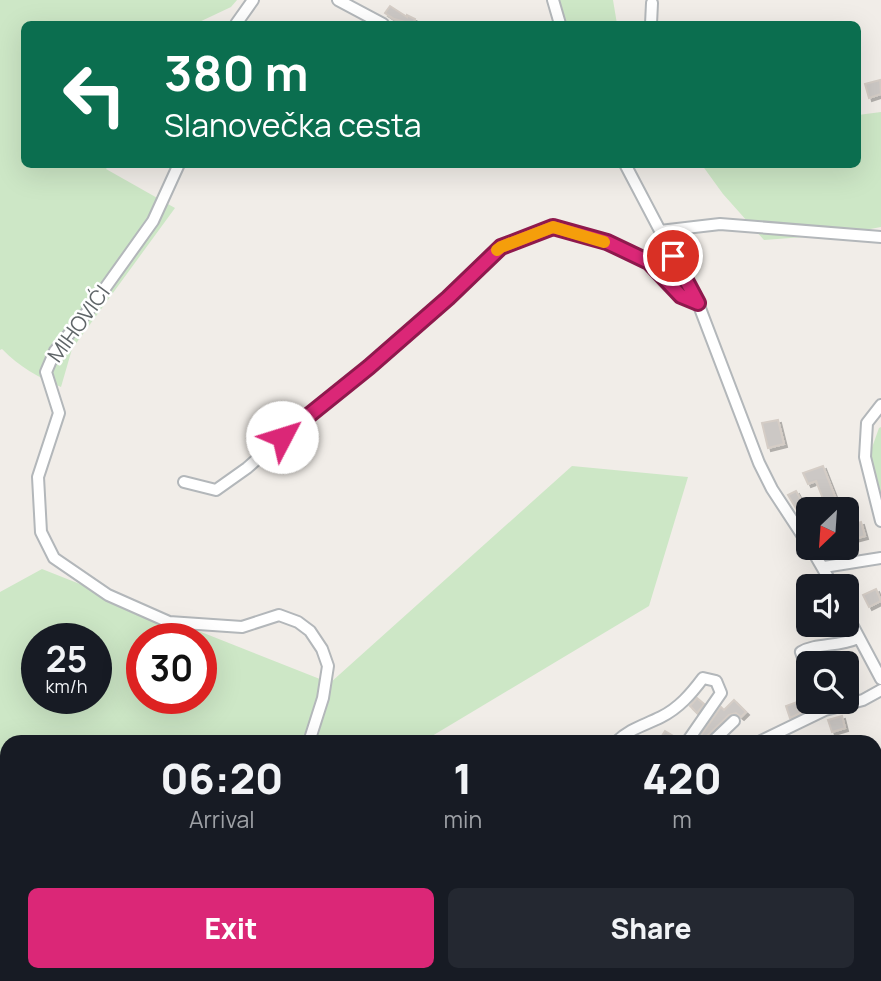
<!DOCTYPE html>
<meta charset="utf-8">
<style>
:root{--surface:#171b24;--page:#242831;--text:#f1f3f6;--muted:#9ea1a6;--accent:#db2777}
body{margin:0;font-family:Manrope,sans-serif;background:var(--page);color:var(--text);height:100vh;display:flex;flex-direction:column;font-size:26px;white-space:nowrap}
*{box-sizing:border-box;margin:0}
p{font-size:23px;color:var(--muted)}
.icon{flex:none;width:38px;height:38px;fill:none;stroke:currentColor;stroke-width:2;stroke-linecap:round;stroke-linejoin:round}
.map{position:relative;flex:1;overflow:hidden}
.details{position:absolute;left:0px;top:735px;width:882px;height:247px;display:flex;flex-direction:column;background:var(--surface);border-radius:21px 21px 0 0;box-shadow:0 7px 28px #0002}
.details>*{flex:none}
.hud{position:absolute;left:21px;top:21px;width:840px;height:147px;border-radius:10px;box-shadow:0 7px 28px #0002;background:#0b6e4f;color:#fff;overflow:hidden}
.needle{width:46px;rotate:205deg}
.tools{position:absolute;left:796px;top:497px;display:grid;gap:14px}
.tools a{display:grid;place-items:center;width:63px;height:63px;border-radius:10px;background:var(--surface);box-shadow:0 7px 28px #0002;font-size:35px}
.speed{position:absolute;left:21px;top:623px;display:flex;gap:14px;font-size:35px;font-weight:700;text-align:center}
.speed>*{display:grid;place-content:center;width:91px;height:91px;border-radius:50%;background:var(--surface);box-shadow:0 7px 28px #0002;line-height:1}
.speed small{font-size:18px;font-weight:400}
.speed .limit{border:10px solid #d22;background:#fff;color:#111}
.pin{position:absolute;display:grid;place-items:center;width:60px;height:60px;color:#fff;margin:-30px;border:4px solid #fff;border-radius:50%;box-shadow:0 2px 7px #0007}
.me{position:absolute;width:77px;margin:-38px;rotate:50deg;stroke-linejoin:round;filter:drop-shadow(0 0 5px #0008)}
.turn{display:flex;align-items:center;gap:24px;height:147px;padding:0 28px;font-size:32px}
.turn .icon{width:91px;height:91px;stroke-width:2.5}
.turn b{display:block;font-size:49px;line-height:60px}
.eta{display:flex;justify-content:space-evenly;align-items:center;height:119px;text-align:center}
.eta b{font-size:42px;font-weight:800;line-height:49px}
.button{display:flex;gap:14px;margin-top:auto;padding:14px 28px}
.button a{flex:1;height:80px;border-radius:10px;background:var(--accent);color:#fff;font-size:28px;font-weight:800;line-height:80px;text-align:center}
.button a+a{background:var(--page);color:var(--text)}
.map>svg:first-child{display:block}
.green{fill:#cde7c6;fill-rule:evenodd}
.building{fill:#ccc8c5;stroke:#d5cdc6;stroke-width:2;filter:url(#shadow)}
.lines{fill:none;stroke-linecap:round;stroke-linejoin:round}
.minor-casing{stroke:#b3b7ba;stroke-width:14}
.minor{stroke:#fff;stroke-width:10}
.route-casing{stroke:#8e194d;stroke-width:18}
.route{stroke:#db2777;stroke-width:12}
.slow{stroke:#f59e0b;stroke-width:12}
.labels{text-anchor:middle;stroke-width:5;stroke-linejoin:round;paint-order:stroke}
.street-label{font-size:21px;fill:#5f6568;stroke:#fff}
</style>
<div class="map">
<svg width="881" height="981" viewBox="0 0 881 981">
<defs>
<filter id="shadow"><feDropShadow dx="3" dy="3" stdDeviation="0" flood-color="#0004"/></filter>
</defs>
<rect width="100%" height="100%" fill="#f1ede8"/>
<path class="green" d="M0,0H237L231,7L195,24H24V164L109,165L106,169L175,208L72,349L61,387C37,377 20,367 2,349L0,350Z
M559,0H613L617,24H565Z
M881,112V227L844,234L764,240L723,194L702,165L858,164V115Z
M881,427V507L869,456L879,428Z
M572,466L688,477L649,606L422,742H7V975H143L149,981H0V592L42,569L330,683ZM37,639H96V698H37ZM142,639H201V698H142Z
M217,975H488L486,981H229Z"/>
<path class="building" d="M390,6L407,17V15L415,19L413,24L394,19L385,13Z
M880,80L881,94L869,98L865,84Z
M778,420L784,444L768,448L762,423Z
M823,466L839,507L833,509H827L816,481L808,484L803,473Z
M796,491L804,506L797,510L788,495Z
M861,522L865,536L850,540L847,527Z
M876,589L881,601L869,607L863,595Z
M697,698L704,704L697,713L690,706Z
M808,698L813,707L790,718L786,706Z
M734,700L746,712L741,717L736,713L729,715L707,736L704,742L697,741L721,707L724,710Z
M842,716L845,728L832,732L828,720Z
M665,731L680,740L679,742H658Z"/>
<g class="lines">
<defs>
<path id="minor" d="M338,0L383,24
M553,0L560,24
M236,24L253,0
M651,24L652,3
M179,164L153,221L93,305L55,351L46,372L59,413L38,477L41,532L54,558L108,595L169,622L242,627L279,615L298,622L310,631L322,649L328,666L323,698L309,742
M625,164L698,303L759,463L772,489L808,544
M660,231L720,224L881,237
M881,405L867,423L865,457L881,521
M184,482L216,490L247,468L299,422L369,367L448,298L501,247L553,227L607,242L649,262L681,296L698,303
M811,548L833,586
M824,567L881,558
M847,615L881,679
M808,671L801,652C816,643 838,647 858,638
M616,742C631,728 643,726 661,717C679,708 691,694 703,678L716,681L721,693L687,742
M712,742L734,721
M759,742L825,710L863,700L881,690
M320,981L326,975
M490,981L493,975"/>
</defs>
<use href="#minor" class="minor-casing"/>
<use href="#minor" class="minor"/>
</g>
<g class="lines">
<defs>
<path id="route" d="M282,437L369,367L448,298L501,247L553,227L607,242L649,262L681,296L698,303L673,256"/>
</defs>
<use href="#route" class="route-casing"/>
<use href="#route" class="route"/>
<path class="slow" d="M497,250L501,247L553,227L604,242"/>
</g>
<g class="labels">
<g class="street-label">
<text transform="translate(79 324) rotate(-54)" y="7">MIHOVIĆI</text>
</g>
</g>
</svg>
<div class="tools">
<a><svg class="needle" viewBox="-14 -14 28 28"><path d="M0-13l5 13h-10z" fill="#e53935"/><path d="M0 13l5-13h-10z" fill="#9ea1a6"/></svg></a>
<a><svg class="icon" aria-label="sound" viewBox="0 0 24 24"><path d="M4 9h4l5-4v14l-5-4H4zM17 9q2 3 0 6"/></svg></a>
<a><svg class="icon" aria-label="search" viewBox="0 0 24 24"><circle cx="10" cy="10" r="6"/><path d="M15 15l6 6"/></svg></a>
</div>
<div class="speed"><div>25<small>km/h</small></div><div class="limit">30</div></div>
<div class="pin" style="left:673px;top:256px;background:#d93025"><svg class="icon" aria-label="arrive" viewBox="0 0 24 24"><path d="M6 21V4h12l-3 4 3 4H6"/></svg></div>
<svg class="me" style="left:282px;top:437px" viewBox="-20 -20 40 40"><circle r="19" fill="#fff"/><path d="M0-13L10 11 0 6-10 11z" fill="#db2777"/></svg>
<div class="hud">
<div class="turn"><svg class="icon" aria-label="left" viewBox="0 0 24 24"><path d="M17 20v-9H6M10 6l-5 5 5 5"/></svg><div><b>380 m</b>Slanovečka cesta</div></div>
</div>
<section class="details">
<div class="eta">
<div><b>06:20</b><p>Arrival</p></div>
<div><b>1</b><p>min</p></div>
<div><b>420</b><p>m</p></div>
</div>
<div class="button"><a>Exit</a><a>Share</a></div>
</section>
</div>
